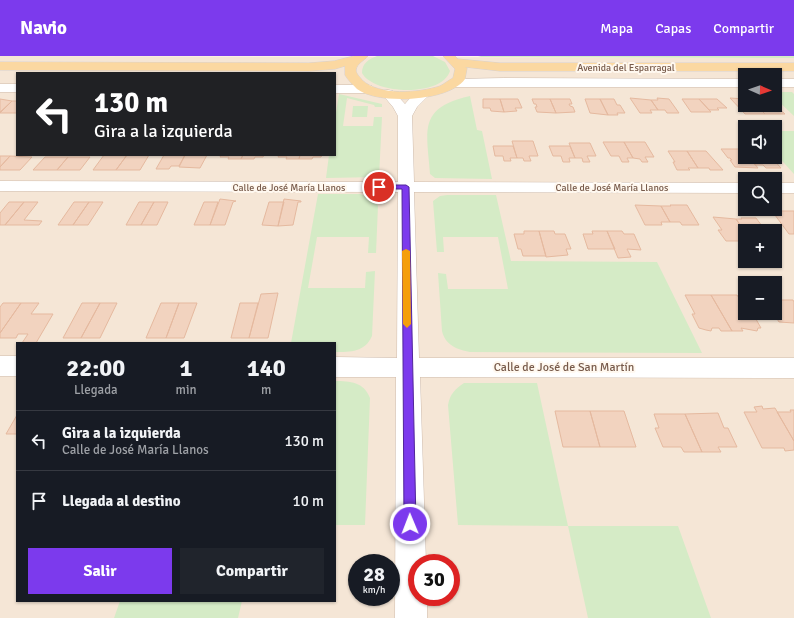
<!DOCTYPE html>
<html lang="es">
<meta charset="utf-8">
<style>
:root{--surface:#171b24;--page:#20242c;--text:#f1f3f6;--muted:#9ea1a6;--line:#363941;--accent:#7c3aed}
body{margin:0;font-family:Signika,sans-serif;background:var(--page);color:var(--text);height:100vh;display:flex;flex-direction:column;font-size:15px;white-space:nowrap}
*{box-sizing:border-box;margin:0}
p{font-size:13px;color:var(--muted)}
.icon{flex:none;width:22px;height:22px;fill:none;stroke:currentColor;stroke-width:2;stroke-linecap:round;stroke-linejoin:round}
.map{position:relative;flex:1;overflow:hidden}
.panel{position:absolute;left:16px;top:286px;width:320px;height:260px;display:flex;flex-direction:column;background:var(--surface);border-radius:0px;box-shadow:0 1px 3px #0004}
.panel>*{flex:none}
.top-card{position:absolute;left:16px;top:16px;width:320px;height:84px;border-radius:0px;box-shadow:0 1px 3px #0004;background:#202124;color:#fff;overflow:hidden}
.needle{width:26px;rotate:92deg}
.buttons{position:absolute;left:738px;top:12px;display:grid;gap:8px}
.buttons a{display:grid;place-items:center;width:44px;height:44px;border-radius:0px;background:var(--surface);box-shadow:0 1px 3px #0004;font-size:20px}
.speed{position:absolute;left:348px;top:498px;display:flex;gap:8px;font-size:20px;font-weight:700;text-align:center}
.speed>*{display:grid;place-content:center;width:52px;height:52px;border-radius:50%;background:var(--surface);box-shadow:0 1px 3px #0004;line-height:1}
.speed small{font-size:10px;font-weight:400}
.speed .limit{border:6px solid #d22;background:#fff;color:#111}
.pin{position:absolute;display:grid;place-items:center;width:34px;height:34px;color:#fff;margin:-17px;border:2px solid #fff;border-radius:50%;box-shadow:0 1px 4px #0007}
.me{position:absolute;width:44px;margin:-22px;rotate:359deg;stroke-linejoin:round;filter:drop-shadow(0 0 3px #0008)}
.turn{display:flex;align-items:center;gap:14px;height:84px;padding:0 12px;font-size:18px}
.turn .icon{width:52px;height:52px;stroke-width:2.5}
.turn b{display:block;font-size:28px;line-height:34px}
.eta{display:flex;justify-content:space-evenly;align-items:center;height:68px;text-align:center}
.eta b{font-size:24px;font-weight:800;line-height:28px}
.cta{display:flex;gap:8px;margin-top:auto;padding:8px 12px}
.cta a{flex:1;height:46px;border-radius:0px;background:var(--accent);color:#fff;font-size:16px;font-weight:800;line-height:46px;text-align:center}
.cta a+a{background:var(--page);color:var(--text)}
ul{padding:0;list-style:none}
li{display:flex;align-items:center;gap:12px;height:60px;padding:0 12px;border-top:1px solid var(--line)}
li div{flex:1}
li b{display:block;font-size:15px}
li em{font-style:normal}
header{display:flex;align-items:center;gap:24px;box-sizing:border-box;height:56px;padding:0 20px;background:var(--accent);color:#fff}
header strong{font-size:19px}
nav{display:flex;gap:22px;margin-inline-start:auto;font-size:14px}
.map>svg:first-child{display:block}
.residential{fill:#f5e6d6;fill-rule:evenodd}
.green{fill:#d5ebc6}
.building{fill:#f2d3bf;stroke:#e5b99f}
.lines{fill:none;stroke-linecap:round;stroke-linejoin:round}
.minor-casing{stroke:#cfbcad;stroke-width:1}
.major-casing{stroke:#d9d1cd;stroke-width:1}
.minor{fill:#fff;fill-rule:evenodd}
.major{fill:#fbd8a1;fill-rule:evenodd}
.route{fill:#7c3aed;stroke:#51269a}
.slow{fill:#f59e0b}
.labels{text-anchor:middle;stroke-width:4;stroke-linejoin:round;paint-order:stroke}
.far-street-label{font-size:10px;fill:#785b4b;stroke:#fff8ef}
.street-label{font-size:12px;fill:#785b4b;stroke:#fff8ef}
</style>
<header>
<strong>Navio</strong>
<nav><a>Mapa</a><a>Capas</a><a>Compartir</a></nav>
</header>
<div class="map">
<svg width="794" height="562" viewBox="0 0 794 562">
<rect width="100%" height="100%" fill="#fdf4e8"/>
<path class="residential" d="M0,0L794,2V562H0ZM17,17H335V99H17ZM745,19H775V49H745ZM745,71H775V101H745ZM745,123H775V153H745ZM745,175H775V205H745ZM745,227H775V257H745ZM17,287H335V545H17ZM357,507H391V541H357ZM417,507H451V541H417Z"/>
<path class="green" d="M377,0H433L445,6L450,15C442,41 374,39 362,17C362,7 369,3 377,0Z
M478,0H794V2L481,1Z
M775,36H792L794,38V60L775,42Z
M339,38L382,48V51H375L374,49L347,42L343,70H373L374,61H382L379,121L326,122L329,99H335V63Z
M470,40L477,74L482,75L492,123L435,122L430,118C427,75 417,52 470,40Z
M353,50H368L367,61H352Z
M775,75H794V118L775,97Z
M318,138H360L374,143L378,150L376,197H368L369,181H317L308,232H365L366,216L375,215L372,280C365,296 351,296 335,296V287H291Z
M447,139H496L511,205L657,206L702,297L470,296C458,294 445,289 442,275L438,217L446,218L448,233H508L498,181H443L444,196H437L433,145L440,140Z
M335,325C350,325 364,326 370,342L365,469H335Z
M464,327H537L568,470H678L711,562H588L568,470L458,469L448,349C450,338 455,333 464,327Z
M120,545H242L238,562H114Z"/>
<path class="building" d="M630,42L651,44L658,54H650L652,57H640Z
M657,42L669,43L679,57H667L665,54H658L651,44H658Z
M730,42L745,43V49H756L765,58H745Z
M0,43L12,45L0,56Z
M483,43H500L504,56L491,55L490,52H483Z
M500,43H518L522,52H515L517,55L504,56Z
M532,43H550L556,57L537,56L535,51H537L536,48H534Z
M550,43H570L572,48H569L570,50L573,51L575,56L556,57Z
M585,43H600L608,59L590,57Z
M600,43H614L617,49H620L625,57H617L618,59H608Z
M682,43H699L711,56H691Z
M699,43H717L727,52H717L719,54H709Z
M12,45H17V57H0Z
M756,49H775L785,58H765Z
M512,85H533L538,100H529L531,105H524L523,102H517Z
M603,86H624L633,102H627L629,106H622L619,100H611Z
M624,86H645L654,101H645L648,106H642L640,103L633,102Z
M569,87H590L596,100H587L590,106H583L582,102H575Z
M493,90H513L517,102H510L511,105H504L503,100H495Z
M549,90H570L575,102H569L570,106H563L561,100H553Z
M721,93H742L745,97V101H749L758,112L735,111L730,104H732L730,102H728Z
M668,95H687L698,112H688L690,114H677L673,106H675Z
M687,95H706L723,114H710L709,112H698Z
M104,99H127L116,114H93Z
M127,99H149L140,114H116Z
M164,99H185L179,110H171L169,113H156Z
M185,99H207L200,112L179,111Z
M221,99H243L241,103H228L229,101H220Z
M243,99H264L263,101H255L254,103H241Z
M279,99H300L299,103H286L287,101H278Z
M300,99H322L321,101H313L312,103H299Z
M0,100H10L0,111Z
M10,100L32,101L20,114H0V111Z
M45,101H68L57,114H33Z
M68,101H90L80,114H57Z
M749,101H771L781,112H766L763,109H755Z
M220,143L236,145L233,146L225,169H210Z
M284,143L301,145V146H298L293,169L278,170Z
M9,146H24L5,169H0V157Z
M24,146H38L24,164L42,165L39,169H5Z
M74,146H89L73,169H58Z
M89,146H103L88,169H73Z
M139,146H154L141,169H126Z
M154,146H168L157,169H141Z
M204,146H218L210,169H194Z
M269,146H284L278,170L262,169Z
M635,149L661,150L670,166H661L662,169H645Z
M670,149H687L699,169H682L680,166H670L661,150H671Z
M772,155H794V178H789Z
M713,161L736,163L745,176V180H742L745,185H726L718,174H722Z
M741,162H756L765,174L770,175L745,176L736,163H742Z
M524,175H539L546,200H523L521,193H518L514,178H524Z
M539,175H554L555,178H565L571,193H566L568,199L546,201Z
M592,175H607L615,193H588L583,178H593Z
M607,175H622L624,178H634L641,194L627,193L631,201L618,202Z
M278,237L268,282H249L261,238Z
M685,239H711L732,275H721L719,272H712L711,275L706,274L699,272L692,258H695Z
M711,239H737L745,251V257L753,258L761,272H758L757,275L741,272L743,275H732Z
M775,244H793L794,246V267L779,266L774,258H777L775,256Z
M3,247H21L0,277V251Z
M21,247H39L31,258H53L36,287H22L28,278H18L16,282H0V277Z
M82,247H100L81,282H63Z
M100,247H117L100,282H81Z
M161,247H179L166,282H146Z
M179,247H197L184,282H166Z
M240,247H258L249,282H231Z
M762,350L763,353L775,352L794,385V394L785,395L784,392H762L744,356H757L754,351Z
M790,354H794V385L777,356H791Z
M555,355H590L600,391H563Z
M590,355H624L636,391H600Z
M718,357L724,372H728L737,391H718L721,396H702L685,358Z
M654,358H685L702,396H684L681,391H663L655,372H659Z
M17,359V378H6Z"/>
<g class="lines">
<defs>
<path id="minor" d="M504,22L745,23V31H456L452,30L450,27L452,24L456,23Z
M775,23H794V31H775Z
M0,28H17V36H0Z
M335,29H367L372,30L373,33L372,36L367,37H335Z
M388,34L393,35L405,48C411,41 417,34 427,36L429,39L417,51L412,60L414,126L745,127V137L414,136L419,302H794V322L420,321L426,507H417V541H427V562H395L396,321H335V301L397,302L398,136L0,135V125L398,126V60L393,51L382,38L383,35Z
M775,127H794V137H775Z
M0,300H17V320H0Z"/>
<path id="major" d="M354,0H368C364,5 357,7 356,14C356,18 360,21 362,24C379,40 419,37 440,30C444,28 449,24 453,22L455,13L443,0H455L458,3L500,7H794V15H500L465,11L467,12L465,23C449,46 378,49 357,33C353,29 348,24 345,19V10L335,13L309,15L0,14V6L309,7L334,5Z"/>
</defs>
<use href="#minor" class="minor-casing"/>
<use href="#major" class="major-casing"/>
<use href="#minor" class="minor"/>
<use href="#major" class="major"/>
</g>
<path class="route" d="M376,129H406L409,131L416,468L414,472L410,474L405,472L404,468L402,133H379L376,132Z"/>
<path class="slow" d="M406,193L410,195L411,268L407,272L403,268L402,195Z"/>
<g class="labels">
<g class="far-street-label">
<text x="626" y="15">Avenida del Esparragal</text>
<text x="289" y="135">Calle de José María Llanos</text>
<text x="612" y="135">Calle de José María Llanos</text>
</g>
<g class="street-label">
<text x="564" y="315">Calle de José de San Martín</text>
</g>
</g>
</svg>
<div class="buttons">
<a><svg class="needle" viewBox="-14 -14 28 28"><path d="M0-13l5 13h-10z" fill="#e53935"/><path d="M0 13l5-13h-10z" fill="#9ea1a6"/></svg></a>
<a><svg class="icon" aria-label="sound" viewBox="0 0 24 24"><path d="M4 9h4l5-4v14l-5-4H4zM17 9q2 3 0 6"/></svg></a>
<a><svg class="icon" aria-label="search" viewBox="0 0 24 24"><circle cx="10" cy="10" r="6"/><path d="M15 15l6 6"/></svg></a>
<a>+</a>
<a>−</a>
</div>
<div class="speed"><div>28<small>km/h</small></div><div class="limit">30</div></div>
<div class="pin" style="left:379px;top:131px;background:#d93025"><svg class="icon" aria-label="arrive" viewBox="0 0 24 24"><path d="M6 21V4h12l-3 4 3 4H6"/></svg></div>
<svg class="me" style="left:410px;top:468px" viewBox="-20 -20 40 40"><circle r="17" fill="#7c3aed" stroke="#fff" stroke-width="3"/><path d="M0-11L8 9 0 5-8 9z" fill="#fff"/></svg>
<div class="top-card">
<div class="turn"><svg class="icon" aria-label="left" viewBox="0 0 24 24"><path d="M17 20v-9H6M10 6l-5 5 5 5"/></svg><div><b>130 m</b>Gira a la izquierda</div></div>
</div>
<section class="panel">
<div class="eta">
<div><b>22:00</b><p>Llegada</p></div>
<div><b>1</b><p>min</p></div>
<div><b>140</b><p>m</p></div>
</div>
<ul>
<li><svg class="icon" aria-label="left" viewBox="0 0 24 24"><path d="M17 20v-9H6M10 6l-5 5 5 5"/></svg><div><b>Gira a la izquierda</b><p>Calle de José María Llanos</p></div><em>130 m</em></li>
<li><svg class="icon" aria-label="arrive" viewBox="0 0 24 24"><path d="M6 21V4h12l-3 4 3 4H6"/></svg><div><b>Llegada al destino</b></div><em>10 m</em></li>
</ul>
<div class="cta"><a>Salir</a><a>Compartir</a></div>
</section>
</div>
